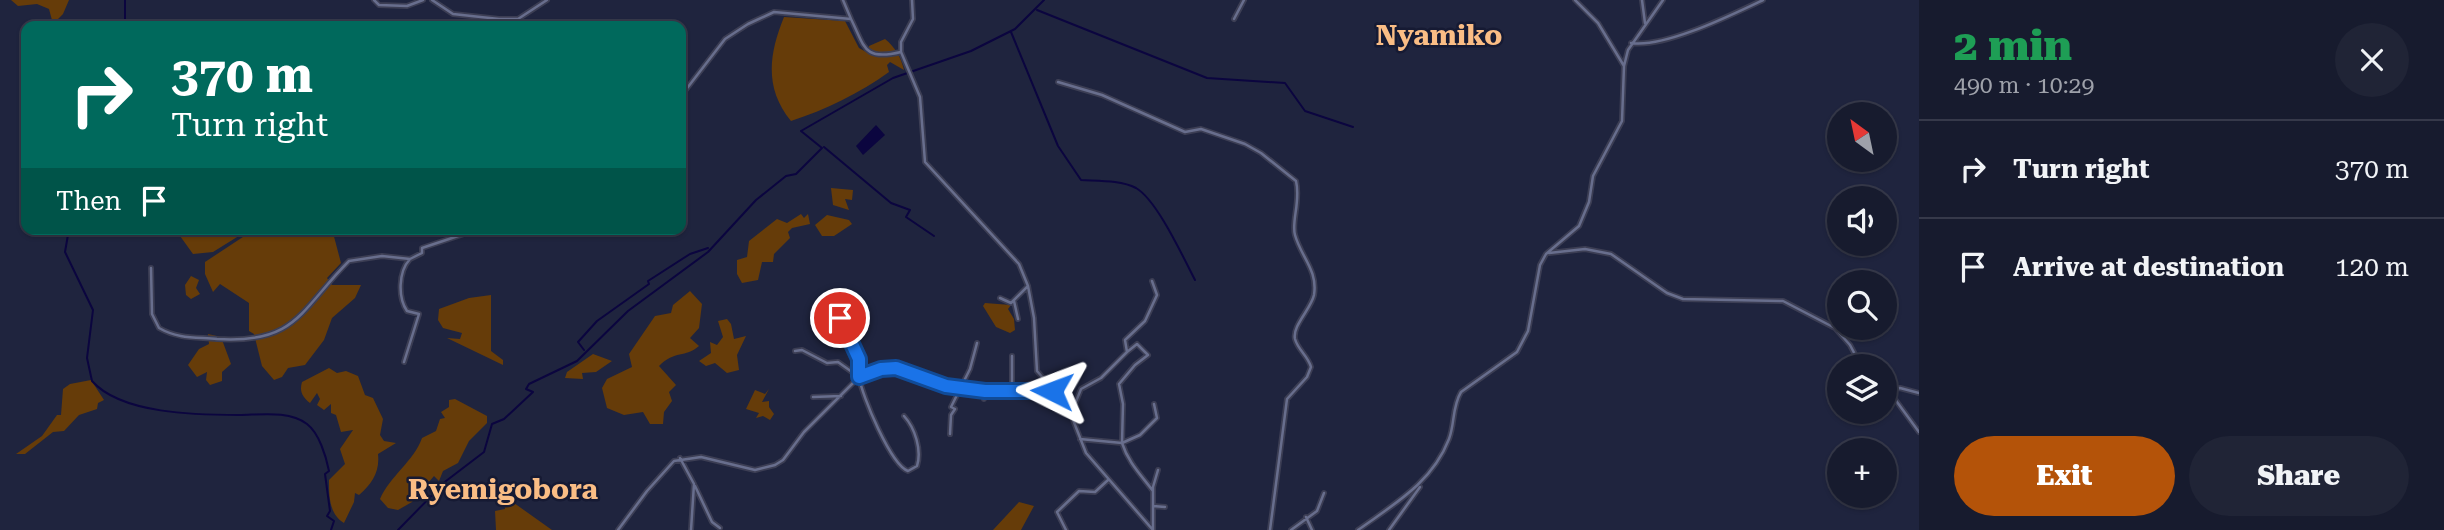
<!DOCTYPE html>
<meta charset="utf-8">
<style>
:root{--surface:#171b2e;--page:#202436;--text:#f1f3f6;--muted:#9ea1aa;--line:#36394a;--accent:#b45309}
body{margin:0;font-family:"Roboto Serif",serif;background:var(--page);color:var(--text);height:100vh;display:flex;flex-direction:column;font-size:26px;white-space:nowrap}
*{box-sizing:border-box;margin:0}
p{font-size:23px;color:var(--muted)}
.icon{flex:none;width:38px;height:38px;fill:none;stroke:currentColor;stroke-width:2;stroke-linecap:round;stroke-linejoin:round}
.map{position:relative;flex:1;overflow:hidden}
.drawer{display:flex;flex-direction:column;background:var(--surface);width:525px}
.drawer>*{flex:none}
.guide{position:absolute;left:21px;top:21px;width:665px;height:214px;border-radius:14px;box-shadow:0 2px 5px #0004,0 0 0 2px var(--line);background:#00695c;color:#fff;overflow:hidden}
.needle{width:46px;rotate:327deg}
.controls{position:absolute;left:1827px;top:102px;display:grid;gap:14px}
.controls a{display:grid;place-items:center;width:70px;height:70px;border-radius:50%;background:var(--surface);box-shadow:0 2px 5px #0004,0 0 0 2px var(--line);font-size:35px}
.pin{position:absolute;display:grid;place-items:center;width:60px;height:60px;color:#fff;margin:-30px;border:4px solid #fff;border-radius:50%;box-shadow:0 2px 7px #0007}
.me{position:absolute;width:77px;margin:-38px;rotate:273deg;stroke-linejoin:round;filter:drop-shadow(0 0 5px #0008)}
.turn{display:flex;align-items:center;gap:24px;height:147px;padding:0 35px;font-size:32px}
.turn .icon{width:91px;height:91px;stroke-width:2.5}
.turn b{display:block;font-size:49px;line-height:60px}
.then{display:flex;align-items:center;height:66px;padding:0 35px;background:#0003;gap:14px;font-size:26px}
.round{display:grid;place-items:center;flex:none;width:74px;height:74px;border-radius:37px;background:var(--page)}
.head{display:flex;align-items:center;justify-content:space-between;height:119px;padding:0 35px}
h1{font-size:42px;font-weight:800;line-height:52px;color:#1e9e55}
.button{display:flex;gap:14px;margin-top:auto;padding:14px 35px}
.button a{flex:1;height:80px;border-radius:42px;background:var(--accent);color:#fff;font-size:28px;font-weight:800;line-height:80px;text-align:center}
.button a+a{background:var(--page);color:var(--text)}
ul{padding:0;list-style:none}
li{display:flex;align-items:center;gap:21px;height:98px;padding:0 35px;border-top:2px solid var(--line)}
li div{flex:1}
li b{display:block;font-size:26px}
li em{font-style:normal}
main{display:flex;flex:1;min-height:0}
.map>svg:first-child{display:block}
.green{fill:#663c09}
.water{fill:#0b053f}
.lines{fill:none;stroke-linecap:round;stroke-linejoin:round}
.stream{stroke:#0b053f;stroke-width:2}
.street-casing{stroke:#3c3e54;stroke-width:6}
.street{stroke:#686e8d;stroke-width:2.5}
.route-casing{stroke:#114b97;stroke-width:18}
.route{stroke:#1a73e8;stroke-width:12}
.labels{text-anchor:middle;stroke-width:5;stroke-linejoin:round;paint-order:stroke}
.quarter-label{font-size:28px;font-weight:bold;fill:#fabd85;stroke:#161a33}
</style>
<main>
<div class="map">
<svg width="1919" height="530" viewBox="0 0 1919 530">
<rect width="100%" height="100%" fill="#1f243e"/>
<path class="green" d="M11,0H69L63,14L53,24L49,9L37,4L18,6Z
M784,17L845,21L859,48L868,53L869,46L885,39C895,47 901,57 904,70L890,62L887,65L889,72C860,93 825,110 791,121C764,88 769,54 784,17Z
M831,188L853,190L852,200L845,199L849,210L833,205Z
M801,214L804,218L808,214L810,224L792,228L788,232L790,238L774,254L773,262H762L758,280L742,283L737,274V260L747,257L749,241L777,219L787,223Z
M827,215L849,220L852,224L834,236H822L815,225Z
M175,229H250L213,252L193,254Z
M255,229H332L341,263L327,278L332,285H361L355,298L332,318L324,340L305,365L288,368L282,377L274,380L262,366L254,334L249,331V303L220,284L213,292L205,274V262Z
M191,276L199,280L196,288L200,294L191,299L186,295L185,285Z
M690,291L702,304L699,328L690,338L699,346C685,358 675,350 659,366L676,385L669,392L672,401L664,412L663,424H650L643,412L624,415L607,408L602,388L607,379L632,367L629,354L655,316L671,313L673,305Z
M491,295V351L503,360V365L447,338L460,339L462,333L443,328L438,320L439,309L469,298Z
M985,303L1011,305L1008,309L1014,319L1015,330L1010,333L996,327L983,306Z
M727,319L731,324L734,339L746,336L737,355L739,370L727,373L715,363L706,366L699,361L711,353L710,342L717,345L723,337L718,321Z
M208,334L221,337L231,364L222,372V381L210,385L206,380L207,372L197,377L188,365L199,349L209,344Z
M593,354L612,361L596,372L582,373L583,379L565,378L567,372Z
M329,368L337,373L346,371L358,376L365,395L373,398L383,419L380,435L384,441L396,443L378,454C380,472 372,484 359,495L355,493L354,502L344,523C329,514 329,496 329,480L345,464L340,449L353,430L341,432L336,415L331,413V404L324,410L317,405L320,399L317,393L310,403C303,397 299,392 302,382Z
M91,380L104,400L98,403L97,409L79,415L64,431L53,432L25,454H16L42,436L57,415H61L63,389L70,384Z
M769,389L762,402L769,401V407L774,414L770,420L763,416L756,418L759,413L746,409L755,390L765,394Z
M455,399L487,416V423L469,441L458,463L443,471L439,481L434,476L412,502L398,510L388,508L380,499C390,476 414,461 422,438L436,431L440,419L445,418L441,412L449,407V400Z
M507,498L552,530H496L495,511L505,509L504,503Z
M1019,502L1034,506L1021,530H993Z"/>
<path class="water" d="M876,125L885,135L863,155L856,146Z"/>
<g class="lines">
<path class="stream" d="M125,0V26
M1037,10L1207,78L1285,83L1305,111L1353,127
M1011,32L1058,146L1081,180C1098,181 1121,180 1136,188C1157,200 1183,257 1195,280
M824,147L891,203L910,210L906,217L934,236
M69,229L65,252L93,310L87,358L92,381C121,414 197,415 239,415C259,415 289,410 307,424C319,433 326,456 329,471L325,474L330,511L327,516L334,521L331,530
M584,350L578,342L597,321L649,284L648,281L690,254L708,248
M398,530L446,481L484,452L492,424L504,419L533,392L526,389L529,384L577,361L628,311L708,252L756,200L786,176L796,174L822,148L801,131L893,78L971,51L1015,29L1044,0"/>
<defs>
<path id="street" d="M374,0L379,5L407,6L423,0
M432,0L453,14L499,19L500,26
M843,0L851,19
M912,0L913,19L901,42V52L920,97L925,162L1019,264L1028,286L1034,318L1037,371L1068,407L1086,453L1153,530
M1575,0L1598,23L1624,66
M1642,0L1645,23
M499,19H518L547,0
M1234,19L1244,0
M1631,43C1665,48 1731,15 1763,0
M1058,82L1102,95L1185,132L1201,129L1245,144L1261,153L1296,181C1301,201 1291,222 1295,235C1301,257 1318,270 1314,295C1311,309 1292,326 1295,339C1298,350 1308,356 1311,367L1307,377L1287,399L1270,530
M681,96L725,39L748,24L774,12L851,19C865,47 863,61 901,52
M1549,253L1585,249L1611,254L1667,293L1683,299L1783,301L1835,328L1850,345L1861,366
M410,259L422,253V248L479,229
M151,268L152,314L159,328C178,339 196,337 217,339C297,344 300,310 349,261L382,256L410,259C398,272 398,298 407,311L419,314L404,362
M1000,298L1011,303L1028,286
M1014,301L1018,319
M840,318L859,359V377
M795,351L802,350L827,363L838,362L859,377C862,396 891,465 908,471L917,466C922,450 915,428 904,416
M1885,389L1900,388L1919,393
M1012,390V356
M1889,391L1919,432
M813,397L841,396
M984,399L985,391
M1071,414L1081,389L1101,378L1127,352L1125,340L1145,321L1157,295L1152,281
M950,434L951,415L955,409L951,407L970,369L977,343
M1080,439L1122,443L1123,404L1119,384L1135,365L1148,355L1137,344L1127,352
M680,458L694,484L691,530
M695,486L712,522L720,528
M1153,491C1141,475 1128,462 1122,443L1140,435L1157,418L1154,404
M1153,506L1165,507
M1306,517L1312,530
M618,530L647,491L674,461L701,457L755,470L775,465L783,460L804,432L854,382L872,372L896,368L940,386L985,391H1052
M1066,530L1057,512L1079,491L1095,492L1108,480
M1153,530V487L1158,470
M1291,530L1317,511L1324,493
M1358,530C1394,504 1432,483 1449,439C1455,423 1452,407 1461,392L1517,352L1528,331L1540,265L1546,254L1579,226L1589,202L1593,176L1622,121L1624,66L1628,50L1663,0
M1389,530L1420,487"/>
</defs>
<use href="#street" class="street-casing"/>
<use href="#street" class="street"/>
</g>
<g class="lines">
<defs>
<path id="route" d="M840,318L859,359V377L881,369L896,368L946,386L985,391H1052"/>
</defs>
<use href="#route" class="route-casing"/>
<use href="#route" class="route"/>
</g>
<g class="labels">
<g class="quarter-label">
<text x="1439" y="45">Nyamiko</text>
<text x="503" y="499">Ryemigobora</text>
</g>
</g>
</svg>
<div class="controls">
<a><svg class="needle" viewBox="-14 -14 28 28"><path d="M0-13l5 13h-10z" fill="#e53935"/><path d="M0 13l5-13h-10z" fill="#9ea1aa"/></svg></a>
<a><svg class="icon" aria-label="sound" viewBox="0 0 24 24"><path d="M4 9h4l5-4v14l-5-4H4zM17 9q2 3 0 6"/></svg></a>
<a><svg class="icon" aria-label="search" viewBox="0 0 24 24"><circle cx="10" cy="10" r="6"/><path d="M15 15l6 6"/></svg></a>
<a><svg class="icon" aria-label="layers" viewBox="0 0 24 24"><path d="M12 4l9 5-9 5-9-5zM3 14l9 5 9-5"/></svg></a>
<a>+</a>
</div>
<div class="pin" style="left:840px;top:318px;background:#d93025"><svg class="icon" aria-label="arrive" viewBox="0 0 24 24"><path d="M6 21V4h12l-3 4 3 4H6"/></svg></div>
<svg class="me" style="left:1052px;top:391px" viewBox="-20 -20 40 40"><path d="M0-17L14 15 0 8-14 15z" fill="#1a73e8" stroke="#fff" stroke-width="4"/></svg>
<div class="guide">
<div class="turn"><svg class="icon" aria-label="right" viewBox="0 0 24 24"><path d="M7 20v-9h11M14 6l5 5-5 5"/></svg><div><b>370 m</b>Turn right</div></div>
<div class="then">Then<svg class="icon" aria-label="arrive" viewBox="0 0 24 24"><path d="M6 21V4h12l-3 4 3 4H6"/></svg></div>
</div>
</div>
<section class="drawer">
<div class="head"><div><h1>2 min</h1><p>490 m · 10:29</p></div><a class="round"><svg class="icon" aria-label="close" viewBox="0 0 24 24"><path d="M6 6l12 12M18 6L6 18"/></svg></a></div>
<ul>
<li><svg class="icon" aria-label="right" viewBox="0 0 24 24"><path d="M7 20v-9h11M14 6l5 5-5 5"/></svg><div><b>Turn right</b></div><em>370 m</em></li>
<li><svg class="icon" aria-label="arrive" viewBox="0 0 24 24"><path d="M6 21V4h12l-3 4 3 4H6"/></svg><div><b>Arrive at destination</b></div><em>120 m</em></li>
</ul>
<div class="button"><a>Exit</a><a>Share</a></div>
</section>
</main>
